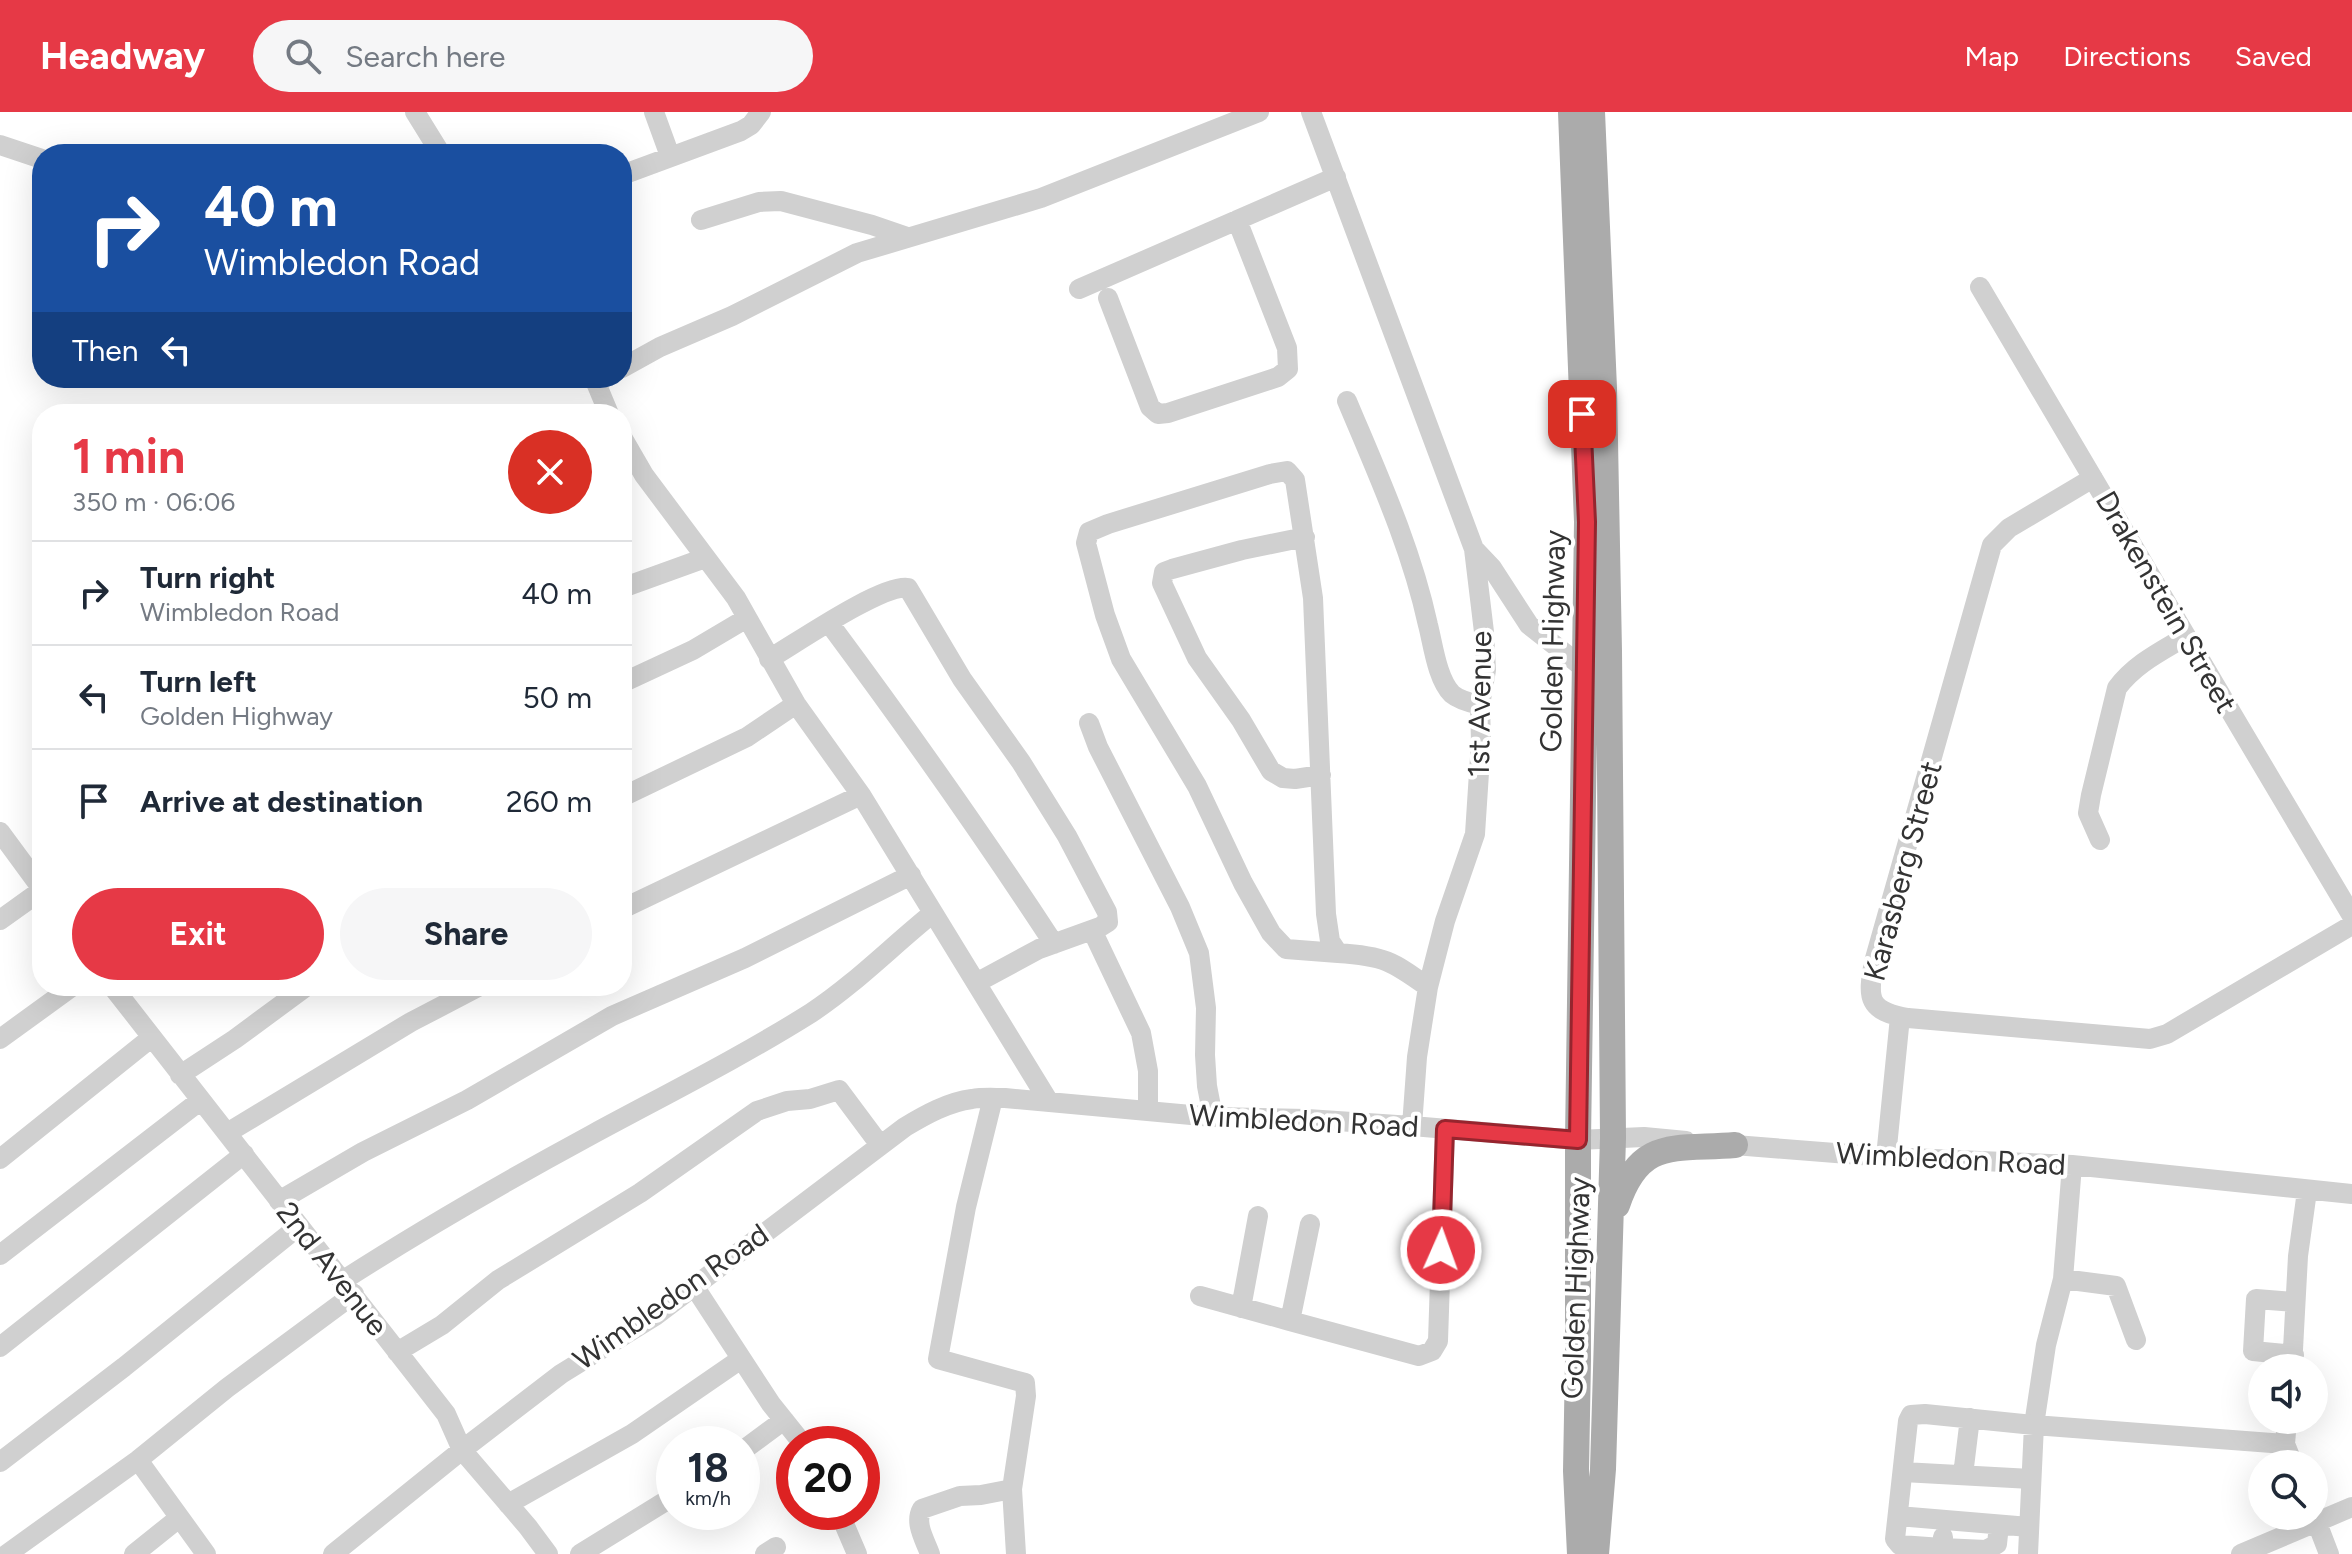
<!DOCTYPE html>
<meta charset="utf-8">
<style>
:root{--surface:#fff;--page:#f6f6f7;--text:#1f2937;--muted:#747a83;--line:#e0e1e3;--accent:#e63946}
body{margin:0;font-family:Figtree,sans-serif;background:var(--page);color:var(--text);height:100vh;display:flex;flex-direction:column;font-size:30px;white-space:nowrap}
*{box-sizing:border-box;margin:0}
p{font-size:26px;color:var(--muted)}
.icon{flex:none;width:44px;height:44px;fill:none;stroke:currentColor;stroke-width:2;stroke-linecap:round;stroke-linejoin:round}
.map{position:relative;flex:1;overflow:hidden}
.panel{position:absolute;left:32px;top:292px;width:600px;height:592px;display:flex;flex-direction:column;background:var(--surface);border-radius:32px;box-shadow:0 8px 32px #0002}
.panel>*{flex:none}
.top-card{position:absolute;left:32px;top:32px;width:600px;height:244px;border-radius:32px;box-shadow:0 8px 32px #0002;background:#1a4fa0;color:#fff;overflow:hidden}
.tools{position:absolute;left:2248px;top:1242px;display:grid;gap:16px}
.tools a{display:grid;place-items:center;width:80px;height:80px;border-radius:50%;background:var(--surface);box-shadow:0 8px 32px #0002;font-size:40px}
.speed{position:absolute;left:656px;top:1314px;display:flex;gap:16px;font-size:40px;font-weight:700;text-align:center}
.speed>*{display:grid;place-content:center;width:104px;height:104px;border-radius:50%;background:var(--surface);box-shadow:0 8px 32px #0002;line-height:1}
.speed small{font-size:20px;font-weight:400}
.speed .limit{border:12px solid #d22;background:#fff;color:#111}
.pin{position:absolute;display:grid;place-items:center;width:68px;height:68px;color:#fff;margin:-34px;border-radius:16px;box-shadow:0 4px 12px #0006}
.me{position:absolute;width:88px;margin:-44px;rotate:2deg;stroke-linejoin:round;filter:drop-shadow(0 0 6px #0008)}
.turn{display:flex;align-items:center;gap:28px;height:168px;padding:0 40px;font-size:36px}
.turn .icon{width:104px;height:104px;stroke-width:2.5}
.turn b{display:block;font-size:56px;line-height:68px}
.then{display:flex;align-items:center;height:76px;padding:0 40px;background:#0003;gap:16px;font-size:30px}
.round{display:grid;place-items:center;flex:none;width:84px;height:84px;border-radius:42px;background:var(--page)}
.summary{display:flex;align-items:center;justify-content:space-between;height:136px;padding:0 40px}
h1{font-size:48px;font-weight:700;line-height:60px;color:var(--accent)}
.button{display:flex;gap:16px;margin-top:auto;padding:16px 40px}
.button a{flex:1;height:92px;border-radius:48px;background:var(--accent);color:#fff;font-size:32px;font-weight:700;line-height:92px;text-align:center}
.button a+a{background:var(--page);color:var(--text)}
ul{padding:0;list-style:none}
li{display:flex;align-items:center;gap:24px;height:104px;padding:0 40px;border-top:2px solid var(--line)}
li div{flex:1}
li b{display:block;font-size:30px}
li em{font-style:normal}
header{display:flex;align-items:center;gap:48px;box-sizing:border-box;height:112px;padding:0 40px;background:var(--accent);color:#fff}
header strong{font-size:38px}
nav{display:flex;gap:44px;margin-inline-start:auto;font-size:28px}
.search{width:560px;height:72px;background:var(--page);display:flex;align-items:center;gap:20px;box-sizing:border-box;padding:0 28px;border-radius:44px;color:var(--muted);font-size:30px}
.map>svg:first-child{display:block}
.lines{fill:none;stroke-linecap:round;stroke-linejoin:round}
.minor{stroke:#d0d0d0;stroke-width:20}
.major{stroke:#ababab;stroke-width:26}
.route-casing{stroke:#96252e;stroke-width:20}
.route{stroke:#e63946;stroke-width:14}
.labels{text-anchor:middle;stroke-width:8;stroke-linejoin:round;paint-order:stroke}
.street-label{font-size:30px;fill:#333;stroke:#fff}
</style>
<header>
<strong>Headway</strong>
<div class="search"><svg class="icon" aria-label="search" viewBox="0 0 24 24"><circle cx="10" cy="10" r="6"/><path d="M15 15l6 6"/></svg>Search here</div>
<nav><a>Map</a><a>Directions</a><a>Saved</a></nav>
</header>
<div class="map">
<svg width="2352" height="1442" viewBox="0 0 2352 1442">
<rect width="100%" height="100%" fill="#fff"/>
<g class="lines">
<path class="minor" d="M415,0L441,42
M654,0L670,44
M1311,0L1474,437L1484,520L1486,558L1480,593L1481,630L1475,722L1445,809L1428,875L1417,945L1412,1014
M0,33L42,47
M622,63L741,19L751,13L761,0
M701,108L759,90L781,89L872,113L907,125
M1980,175C2105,385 2227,595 2352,804
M1079,177L1336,65
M1108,186L1150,295L1158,302L1168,301L1278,265L1288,257L1287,236L1237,108
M622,256L660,235L732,204L857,141L1041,86L1259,0
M594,266L609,302
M1347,289C1378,363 1411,435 1428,513C1433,532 1437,567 1452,582C1459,588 1471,591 1480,593
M622,325L644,363L736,486L796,592L861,683L1049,990
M2093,366L2009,416L1992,433L1874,850C1867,887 1868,899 1908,906L2150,927L2167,922L2352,813
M1305,425L1242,438L1172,457L1164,460L1162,471L1197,546L1241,608L1271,659L1283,666L1295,667L1321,663
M1474,437L1492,456L1529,513L1585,557
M622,476L705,446
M829,511C907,616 982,722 1054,832
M769,547C795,532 883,471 908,476L962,567L1021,650L1067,724L1107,800L1108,810L1100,815L1039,837L976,871
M622,571L693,538L747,506
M1089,611L1098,635L1180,795L1199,841L1206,896L1205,943L1207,974L1213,1005
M622,685L747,625L796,592
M0,720L42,777
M2100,728L2088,701L2091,683L2117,576C2135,552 2160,540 2185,525
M622,797L861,683
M0,808L42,778
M1092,818L1141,921L1148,959V999
M1338,841L1286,837L1271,821L1243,771L1197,674L1121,547L1105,503L1086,431L1089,420L1108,412L1270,362L1287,359L1295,368L1313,486L1326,802L1330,829L1338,841C1384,844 1392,849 1428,875
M112,874L446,1302L462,1338L528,1415L548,1442
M0,927L73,874
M180,963L235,927L307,874
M993,986L966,1095L938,1247L1025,1271L1026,1284L1012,1377L1016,1442
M227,1021L411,910L480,874
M1722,1032L1886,1045L2072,1053L2352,1082
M1886,1045L1900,905
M0,1047L151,926
M2072,1053L2063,1167L2046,1233L2034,1313L2285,1332
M279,1089L363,1040L467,988L612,904L745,846L911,763
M1310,1112L1290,1209L1419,1244L1432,1239L1438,1229L1445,1017
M0,1143L201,988
M2063,1167L2116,1174L2136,1228
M342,1169C423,1117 508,1068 593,1022C667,982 741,945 811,901C855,872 892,834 933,801
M694,1174L771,1292L803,1332
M1200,1184L1290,1209
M1241,1196L1258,1104
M0,1235L244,1042
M397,1240L442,1213L498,1168L640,1081L757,999L787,989L810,987L839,978L880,1033
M2294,1243L2253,1239L2256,1187L2295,1190
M2292,1256L2298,1144L2307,1079
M2287,1308L2285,1332L2293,1352
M742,1339L784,1308
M138,1348L206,1442
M0,1350L124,1255L298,1115
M1903,1360L2031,1367
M1963,1363L1970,1306
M508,1392L632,1322L741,1247
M839,1400L857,1442
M2314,1403L2329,1442
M1898,1404L2029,1415
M1943,1425L1942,1436L1986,1438L1997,1432L1999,1413
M7,1442L138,1348L227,1276L354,1182
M134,1442L179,1406
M333,1442L462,1338L561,1262L655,1204L905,1015C925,1003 948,990 972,987C983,985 994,986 1005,986L1213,1005L1307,1007L1412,1014L1578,1028L1644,1025L1686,1029
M580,1442L674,1384
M765,1442L776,1435
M930,1442C925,1428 914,1411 922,1397L960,1384L981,1383L1012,1377
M1942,1442V1436L1900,1433L1895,1427L1908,1309L1911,1303L1925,1302L2034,1313L2028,1442
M2241,1442L2352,1395"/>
<path class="major" d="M1571,0L1587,410L1578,1028V1248L1576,1359L1580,1442
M1592,0L1604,276L1609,539L1613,1026L1603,1357L1596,1442
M1617,1093C1640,1025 1674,1038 1735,1033"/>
</g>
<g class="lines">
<defs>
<path id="route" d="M1441,1138L1445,1017L1578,1028L1587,410L1582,302"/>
</defs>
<use href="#route" class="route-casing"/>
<use href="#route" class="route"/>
</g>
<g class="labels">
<g class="street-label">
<text transform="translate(2166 490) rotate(60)" y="10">Drakenstein Street</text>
<text transform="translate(1553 529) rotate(-89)" y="10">Golden Highway</text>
<text transform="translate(1480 592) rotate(-89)" y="10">1st Avenue</text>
<text transform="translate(1903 759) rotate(-75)" y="10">Karasberg Street</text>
<text transform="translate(1304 1009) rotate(3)" y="10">Wimbledon Road</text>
<text transform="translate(1951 1047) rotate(3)" y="10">Wimbledon Road</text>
<text transform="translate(332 1157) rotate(52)" y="10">2nd Avenue</text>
<text transform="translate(1576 1176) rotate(-88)" y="10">Golden Highway</text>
<text transform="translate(671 1185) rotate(-35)" y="10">Wimbledon Road</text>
</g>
</g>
</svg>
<div class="tools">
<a><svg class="icon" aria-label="sound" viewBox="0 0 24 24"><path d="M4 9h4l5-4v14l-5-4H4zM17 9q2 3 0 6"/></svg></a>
<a><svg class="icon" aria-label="search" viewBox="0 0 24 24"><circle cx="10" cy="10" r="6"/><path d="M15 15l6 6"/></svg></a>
</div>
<div class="speed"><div>18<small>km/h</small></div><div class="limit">20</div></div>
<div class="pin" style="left:1582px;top:302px;background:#d93025"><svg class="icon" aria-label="arrive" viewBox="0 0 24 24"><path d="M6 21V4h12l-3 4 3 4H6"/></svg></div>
<svg class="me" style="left:1441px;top:1138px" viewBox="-20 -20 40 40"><circle r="17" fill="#e63946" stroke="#fff" stroke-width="3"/><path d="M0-11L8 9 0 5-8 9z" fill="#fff"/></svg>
<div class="top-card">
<div class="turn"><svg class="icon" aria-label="right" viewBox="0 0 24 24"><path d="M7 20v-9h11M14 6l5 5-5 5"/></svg><div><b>40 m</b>Wimbledon Road</div></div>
<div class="then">Then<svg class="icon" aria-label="left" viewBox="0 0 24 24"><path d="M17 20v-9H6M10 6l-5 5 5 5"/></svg></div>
</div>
<section class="panel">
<div class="summary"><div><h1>1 min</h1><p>350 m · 06:06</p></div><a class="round" style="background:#d93025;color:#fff"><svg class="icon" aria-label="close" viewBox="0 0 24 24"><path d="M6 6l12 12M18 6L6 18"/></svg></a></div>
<ul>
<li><svg class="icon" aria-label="right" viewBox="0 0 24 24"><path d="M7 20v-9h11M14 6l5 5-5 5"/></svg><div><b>Turn right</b><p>Wimbledon Road</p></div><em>40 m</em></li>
<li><svg class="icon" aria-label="left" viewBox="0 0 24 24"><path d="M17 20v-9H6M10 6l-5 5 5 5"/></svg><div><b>Turn left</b><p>Golden Highway</p></div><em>50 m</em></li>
<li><svg class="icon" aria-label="arrive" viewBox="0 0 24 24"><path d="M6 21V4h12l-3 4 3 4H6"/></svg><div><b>Arrive at destination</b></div><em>260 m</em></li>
</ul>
<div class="button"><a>Exit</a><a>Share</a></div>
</section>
</div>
